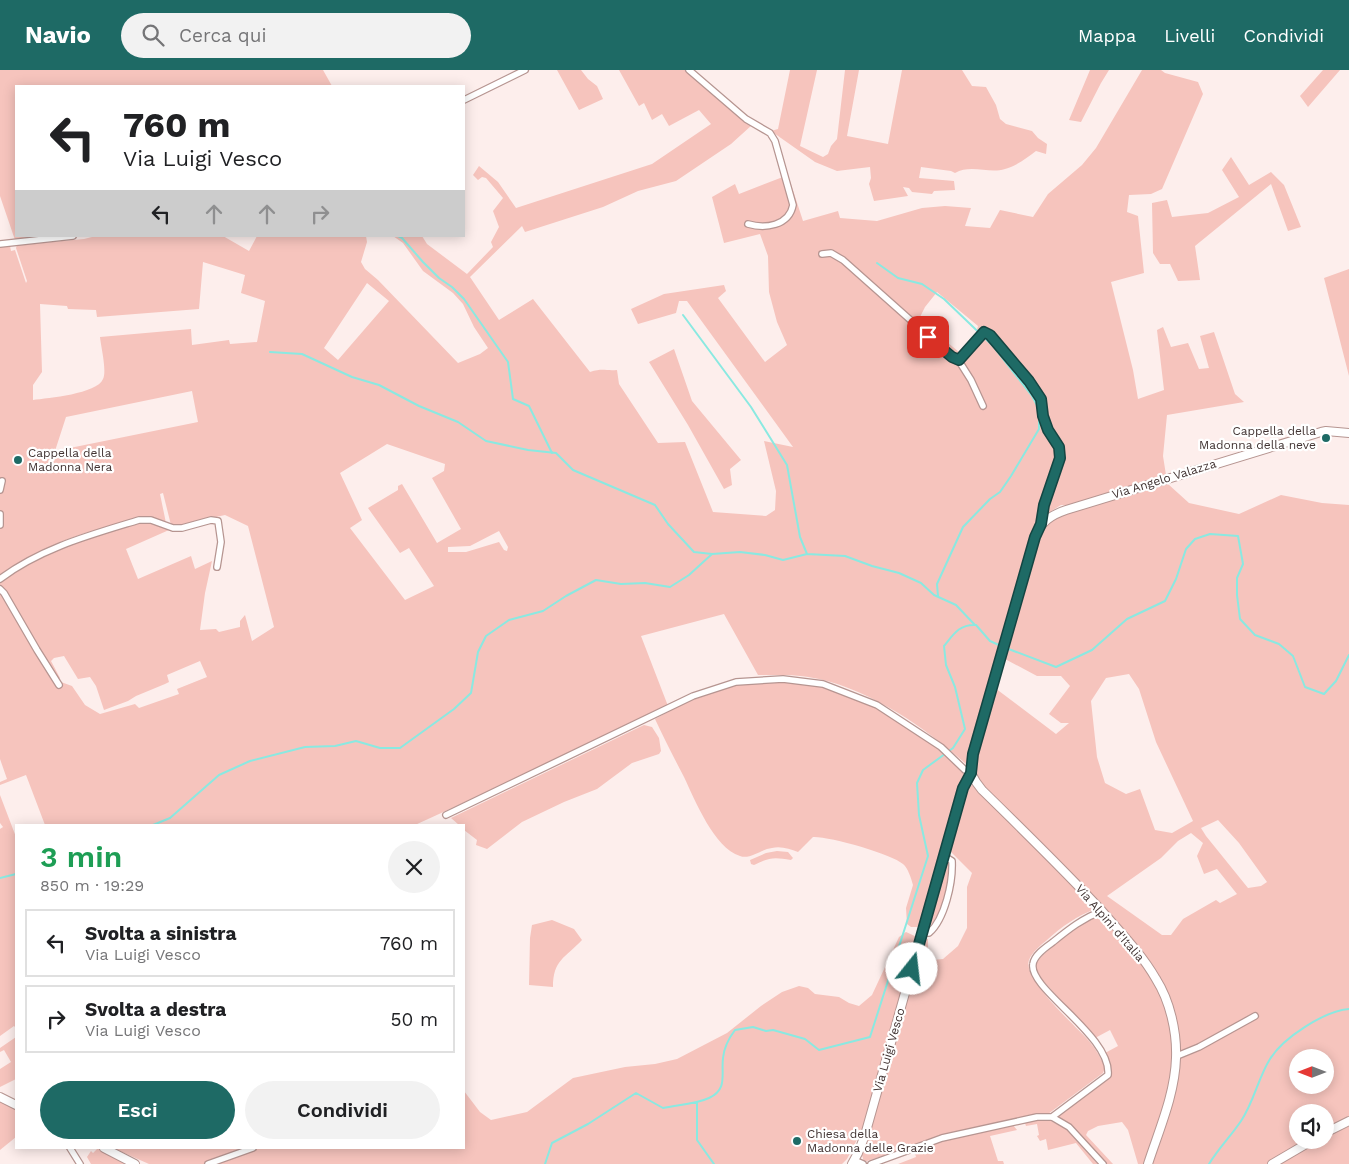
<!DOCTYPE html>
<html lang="it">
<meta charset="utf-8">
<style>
:root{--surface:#fff;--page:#f2f2f2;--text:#202124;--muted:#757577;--line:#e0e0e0;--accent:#1e6a65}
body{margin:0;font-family:"Work Sans",sans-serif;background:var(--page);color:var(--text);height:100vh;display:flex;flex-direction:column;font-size:19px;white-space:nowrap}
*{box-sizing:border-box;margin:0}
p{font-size:16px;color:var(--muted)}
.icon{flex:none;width:28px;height:28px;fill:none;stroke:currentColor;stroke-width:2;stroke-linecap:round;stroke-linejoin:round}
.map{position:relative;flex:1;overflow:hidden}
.details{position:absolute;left:15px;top:754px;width:450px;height:325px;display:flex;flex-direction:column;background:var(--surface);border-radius:0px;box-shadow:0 2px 12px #0003}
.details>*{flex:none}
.banner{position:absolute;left:15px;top:15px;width:450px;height:152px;border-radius:0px;box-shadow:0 2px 12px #0003;background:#fff;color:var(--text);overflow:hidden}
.needle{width:32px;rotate:270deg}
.fabs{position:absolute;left:1289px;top:979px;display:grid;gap:10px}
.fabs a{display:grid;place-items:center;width:45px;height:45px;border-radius:50%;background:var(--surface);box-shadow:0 2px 12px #0003;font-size:25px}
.pin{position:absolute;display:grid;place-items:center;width:42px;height:42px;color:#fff;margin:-21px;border-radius:10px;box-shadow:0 2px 8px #0006}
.me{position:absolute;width:55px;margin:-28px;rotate:16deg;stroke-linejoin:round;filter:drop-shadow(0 0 4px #0008)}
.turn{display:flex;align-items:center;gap:18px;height:105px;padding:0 25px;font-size:22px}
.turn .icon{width:65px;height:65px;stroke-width:2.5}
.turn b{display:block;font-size:35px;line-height:42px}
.lanes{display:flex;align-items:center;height:48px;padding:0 25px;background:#0003;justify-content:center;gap:25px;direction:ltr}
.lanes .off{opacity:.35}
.round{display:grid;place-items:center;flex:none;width:52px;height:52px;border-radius:26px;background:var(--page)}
.headline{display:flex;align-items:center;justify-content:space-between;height:85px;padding:0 25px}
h1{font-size:30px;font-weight:600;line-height:38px;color:#1e9e55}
.primary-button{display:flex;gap:10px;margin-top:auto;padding:10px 25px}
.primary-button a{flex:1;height:58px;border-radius:30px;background:var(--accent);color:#fff;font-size:20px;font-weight:600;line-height:58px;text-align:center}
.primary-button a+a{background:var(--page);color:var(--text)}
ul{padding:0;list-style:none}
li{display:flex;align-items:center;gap:15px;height:68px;margin:0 10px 8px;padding:0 15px;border:2px solid var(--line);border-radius:0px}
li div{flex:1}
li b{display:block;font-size:19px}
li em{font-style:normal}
header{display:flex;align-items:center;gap:30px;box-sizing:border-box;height:70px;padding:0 25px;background:var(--accent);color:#fff}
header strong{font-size:24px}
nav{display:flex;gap:28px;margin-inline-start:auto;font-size:18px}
.search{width:350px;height:45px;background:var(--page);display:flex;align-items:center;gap:12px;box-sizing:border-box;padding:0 18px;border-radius:28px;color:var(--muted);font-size:19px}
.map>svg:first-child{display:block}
.green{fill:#f6c4bd;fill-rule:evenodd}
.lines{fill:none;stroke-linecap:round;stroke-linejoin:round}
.stream{stroke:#8ae9e1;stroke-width:2}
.street-casing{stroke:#b69591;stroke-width:8}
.secondary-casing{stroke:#b69591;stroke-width:10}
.street{stroke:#fff;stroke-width:5.5}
.secondary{stroke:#fff;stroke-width:8}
.route-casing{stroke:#144542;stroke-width:12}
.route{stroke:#1e6a65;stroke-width:9}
.poi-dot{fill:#1e6a65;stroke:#fff;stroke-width:2}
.labels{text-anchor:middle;stroke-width:4.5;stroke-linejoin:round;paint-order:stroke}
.poi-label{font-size:12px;fill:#413332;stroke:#fff;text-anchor:start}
.street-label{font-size:12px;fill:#413332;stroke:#fff}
</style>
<header>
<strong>Navio</strong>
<div class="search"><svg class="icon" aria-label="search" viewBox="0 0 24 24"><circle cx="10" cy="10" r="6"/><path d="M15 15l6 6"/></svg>Cerca qui</div>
<nav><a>Mappa</a><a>Livelli</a><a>Condividi</a></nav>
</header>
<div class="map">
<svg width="1349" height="1094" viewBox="0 0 1349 1094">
<rect width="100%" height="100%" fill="#fdeeec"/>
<path class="green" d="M0,0H323L332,16H16V166H50L15,170L0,126Z
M557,0H581L588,9L597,16L603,29L579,40Z
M619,0H689L752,55L731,74L676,111L638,121L603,137L525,162L522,156L470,207L499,250L533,229L590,302C603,298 605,301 617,300L619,314L658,373L685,372L713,442L766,446L775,440L776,421L764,371L793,377L687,231H679L676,243L638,254L631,239L664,224L724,215L726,221L718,228L765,292L787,275L777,252L769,222L768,186L760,164L724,173L712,127L735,114L739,124L788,105L803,151L838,141L840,148L877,151L922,138L945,136L971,138L965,156L990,158L1000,140L1033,147L1048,124L1082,95L1096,78L1142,0H1161L1165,3L1198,12L1203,24L1162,119L1151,124L1129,125L1127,142L1138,146L1144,203L1111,212L1133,300L1138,329L1164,320L1157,260L1163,257L1171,277L1188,273L1199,299L1209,298L1200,266L1214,262L1235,324L1244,332L1167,345L1163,386L1166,405L1068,435H1061L1045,445L1055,408L1063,392L1062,378L1054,365L1046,350L1047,345L1042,326L991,262L986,261L985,263L1032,321L1038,332L1041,354L1057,378L1036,454L1003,563L966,694C926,658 872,621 819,609C799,604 779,605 758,605L724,544L641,566L668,636L607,664L533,701L415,755H45L26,705L0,715V712L7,709L0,689V521L61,617V612L72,616L85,635L100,644L135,634L139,638L179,624L177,619L207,607L200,591L167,605L169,612L165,614L136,626L128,631L104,640L96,616L90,607L78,609L64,586L54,588L51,591L60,608L58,609L0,517V510C41,481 91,468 139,452H150L169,460L126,479L138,509L191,486L195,499L212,491L205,523L200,560L216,559L219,562L240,557V551L245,545L252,571L274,557L248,456L225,445L175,456L171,455L163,423L160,424L166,453L131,450L85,463L60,472L20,493L0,505V177L10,176L11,181L15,180L26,213L27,211L16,178L17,175L84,169L96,166H223L249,181L257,166H366L367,172L361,192L365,199L378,210L458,293L480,284L488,278L474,257L463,234L453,223L423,201L403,173L393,166H422L427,174L467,204L493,177L491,172L499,157L493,141L503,128L486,108L482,107L478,110L473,105L479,96L498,112L516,138L652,94L711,54L699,40L669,56L662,44L652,50L644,33L639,36ZM203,192L245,205L241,223L265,231L257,272L230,274L229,270L192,275L191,259L100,267C101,277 107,301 103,309C97,324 48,328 33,330V315L42,302L40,234L67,236L68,239L96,240L97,247L199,239ZM367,213L389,231L338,290L324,278ZM937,222L978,256L976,263L959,282L919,249L925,237ZM192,321L198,352L55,381L66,347ZM387,374L445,394L444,401L432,408L461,459L437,473L402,414L398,416V420L368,438L400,483L409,478L434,516L405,530L350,458L362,450L340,403ZM499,461L508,477L507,481L504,480L499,472L466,482H448V477L470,476Z
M790,0H817L800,76L823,87L828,84L831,76L837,69L845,0H859L847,66L888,74L902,0H962L972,16L986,17L996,35L1000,49L1006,54L1032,61L1038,68L1047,74L1046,84L1036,81C1027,88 1016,96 1005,99C989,104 971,94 955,103L951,101L921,97L919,108L954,111L955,120L934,121L932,124L912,122L909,118L903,117L908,126L874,131L869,114L871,108L870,97L837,101L815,92L771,61L778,59Z
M1090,0H1109L1101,13L1081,52L1069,50Z
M1323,0H1340L1308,37L1300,26Z
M1231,87L1249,115L1271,102L1284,115L1301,157L1288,161L1271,114L1195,176L1200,210L1178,211L1170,194H1160L1153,183L1152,133L1167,130L1172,147L1208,143L1239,127L1222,100Z
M1349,199V306L1324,208Z
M674,279L692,331L741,390L730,399L732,415L724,419L688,355L649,292Z
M1167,411L1168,414L1189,433L1239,444L1281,425L1322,433L1349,435V1047L1325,1058V1042H1298V1070H1306L1268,1094H1151L1176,1020L1179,989L1220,969L1215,965L1178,984L1162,912L1152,895L975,707L976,687L995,618L1056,664L1069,653H1061L1049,644L1070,616L1061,606H1037L1005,589L1035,473L1045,455L1057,446ZM1129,604L1139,619L1156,672L1193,751L1172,763L1155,760L1140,719L1126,724L1105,713L1097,687L1091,631L1106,608ZM1218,750L1239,773L1267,812L1261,816L1248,818L1206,766L1201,758ZM1191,763L1203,773L1197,786L1204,804L1217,799L1237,824L1220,833L1216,830L1183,849L1171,865H1162L1107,826L1161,788L1178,771ZM1298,988H1325V1015H1298Z
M780,611L822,616L877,638L940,679L953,691L965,704L923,853L917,857H911L907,854L906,838L913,815C911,808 908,798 903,794C892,784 828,766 813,767L798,782C790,779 781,776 772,778C761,779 750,790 740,786C714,778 695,730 684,707C674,688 664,668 655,649L684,633L737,614Z
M644,655L652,657L659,668L661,681L659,684L632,693L597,719L564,732L522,752L487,779L476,775L477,770L464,760V755H459L451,748Z
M970,715L975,716L1096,839C1078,845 1061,857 1047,870C1041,875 1032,882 1029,890C1022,909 1076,956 1089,971C1096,979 1101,988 1105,998L1103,1003L1048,1044H1036L1008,1052L954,1062L864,1092L862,1085L923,868L928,869V884L932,890L943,889L958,876L967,858V817L972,803L949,780L965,721Z
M0,725L16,767V958L14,956L0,966V759L3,757L0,753Z
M777,781L788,782L793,788L791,790C774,787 770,787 754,795L751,794L750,790L766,783Z
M945,790L950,795C950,816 944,840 930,856L927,855Z
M1101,845L1144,890L1166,934L1174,985L1169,1021L1145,1094H1138L1128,1060L1122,1052L1098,1056L1088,1061L1086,1065L1113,1094H1106L1076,1060L1055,1046L1085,1026L1111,1003L1105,983L1118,976L1110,960L1095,968L1038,905L1035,896L1038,890C1056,873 1076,852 1101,845Z
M552,850L574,859L582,870C565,888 553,890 553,917L529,915L530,868L532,855Z
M906,862L917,867L863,1058L847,1089L842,1094H149L113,1078H464V1021L480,1042L491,1050L527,1042L573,1008L625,997L655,994L677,989L727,963L761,936L782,922L799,916L808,918L815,924L839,927L849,933L859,936L872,925L899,867Z
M16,967V1009L0,1017V999L11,992L4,980L0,982V978Z
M0,1031L16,1039V1067L0,1080Z
M1039,1050L1051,1051L1065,1058L1098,1094H1093L1076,1073L1048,1080L1046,1069L1040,1071L1037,1066L1039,1065L1037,1054L1026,1056L1025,1053Z
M1013,1055L1017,1060L990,1066L998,1091H1003L1004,1094H898L916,1087L914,1080L944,1071Z
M1349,1056V1094H1280L1322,1070H1325V1068Z
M98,1078H100L132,1094H91L87,1087L91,1081L93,1083Z"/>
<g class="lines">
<path class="stream" d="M398,166L402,168L423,192L439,208L452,217L464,229L508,292L513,329L529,336L552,383
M877,193L898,208L922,214L944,229L993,276L1032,326L1039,339V359L1011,406L1000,422L990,429L963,457L937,514L938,526
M683,245L751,337L787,395L800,467L807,484
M270,282L302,284L352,307L379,315L419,336L458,352L486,371L528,380L556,383L573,400L655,435L668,454L694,482L712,484
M1006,578L1056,597L1092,580L1127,549L1165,531L1176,509L1186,479L1195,469L1210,464L1238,466L1243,494L1237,508V525L1240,549L1255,565L1279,574L1293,586L1305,617L1324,624L1336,611L1349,585
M153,755L170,748L219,705L250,691L305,677L335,676L356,671L380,678H400L454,639L471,623L478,582L486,566L509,550L543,541L566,526L596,510L621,514L645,513L670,517L689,505L712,484L740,482L765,485L783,490L807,484L845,486L872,496L899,503L921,513L934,525L956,535L975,555
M0,808L16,804
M697,1032V1070L714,1094
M545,1094L552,1073L588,1054L636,1023L663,1038C677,1035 696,1034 709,1028C728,1019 721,1005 723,988C724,977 729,968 735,960L753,957L766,961L773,960L805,969L819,980L870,967L928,786L919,745L917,713L923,700L953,678L965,659L955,617L946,595L944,576C953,565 959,554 976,555L990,571L1001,576
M1209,1094C1218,1079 1231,1066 1241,1051C1254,1032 1258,1008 1270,989C1283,968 1324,941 1349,939"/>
<defs>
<path id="street" d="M689,0L746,49L770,63L775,71L793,135C789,156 765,159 748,154
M464,30L525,0
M0,174L73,166
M822,184L831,183L843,190L952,287L959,291L984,262L990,265L1029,311L1041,329L1043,346L1048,360L1059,377L1060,387L1044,435L1041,454
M959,291L971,310L983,336
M0,420L2,411
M0,444V455
M0,509C41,478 90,465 139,450H151L173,458H182L211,450L218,451L221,472L217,497
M0,519L4,523L37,580L59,615
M446,745L693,626L736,612L783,609L823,614L877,635L941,677L965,700L971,703
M922,862L929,863C945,849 953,812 952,791L944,786
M1177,986L1199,977L1255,946
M1052,1047L1108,1005C1112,966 1028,919 1033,894C1034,885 1046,877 1053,872C1069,859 1083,848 1102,841
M70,1078L80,1094
M854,1090L863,1094
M208,1094L253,1078
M871,1094L942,1068L1037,1047H1052L1069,1057L1103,1094"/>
<path id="secondary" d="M971,703L976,712L982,720C1023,760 1063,799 1102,841C1121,863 1141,883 1156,909C1170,931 1177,962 1176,988C1175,1024 1159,1060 1148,1094
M0,1027L16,1035
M1325,1063L1349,1051
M104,1078L135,1094
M852,1094L858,1083L865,1065L963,717L971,703L973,684L1035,467C1041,452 1051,445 1066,440L1321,362L1326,361L1349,363
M1272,1094L1313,1070"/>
</defs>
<use href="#street" class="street-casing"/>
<use href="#secondary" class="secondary-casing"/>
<use href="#street" class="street"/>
<use href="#secondary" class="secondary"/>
</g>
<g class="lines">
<defs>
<path id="route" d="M912,899L963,718L971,703L973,684L1035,467L1041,454L1044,435L1060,388L1059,377L1048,360L1043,346L1041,329L1029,311L990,265L984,262L959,290L952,287L928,267"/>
</defs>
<use href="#route" class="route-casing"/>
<use href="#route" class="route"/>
</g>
<g class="poi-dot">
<circle cx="1326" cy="368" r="5"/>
<circle cx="18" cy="390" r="5"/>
<circle cx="797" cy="1071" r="5"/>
</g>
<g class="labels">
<g class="poi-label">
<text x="1316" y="365" text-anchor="end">Cappella della<tspan x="1316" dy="14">Madonna della neve</tspan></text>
<text x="28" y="387">Cappella della<tspan x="28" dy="14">Madonna Nera</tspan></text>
<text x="807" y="1068">Chiesa della<tspan x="807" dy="14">Madonna delle Grazie</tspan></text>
</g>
<g class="street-label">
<text transform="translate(1164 409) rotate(-17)" y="4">Via Angelo Valazza</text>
<text transform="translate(1110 853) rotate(49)" y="4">Via Alpini d'Italia</text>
<text transform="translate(889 980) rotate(-74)" y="4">Via Luigi Vesco</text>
</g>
</g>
</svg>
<div class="fabs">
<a><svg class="needle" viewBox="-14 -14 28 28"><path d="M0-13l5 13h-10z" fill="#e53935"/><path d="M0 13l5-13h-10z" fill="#757577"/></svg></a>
<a><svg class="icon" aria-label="sound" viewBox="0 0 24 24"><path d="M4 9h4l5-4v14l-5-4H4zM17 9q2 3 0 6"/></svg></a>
</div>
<div class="pin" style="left:928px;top:267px;background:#d93025"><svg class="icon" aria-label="arrive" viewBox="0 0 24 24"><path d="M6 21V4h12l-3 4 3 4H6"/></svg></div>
<svg class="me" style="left:912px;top:899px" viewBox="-20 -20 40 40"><circle r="19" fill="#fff"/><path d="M0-13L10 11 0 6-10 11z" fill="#1e6a65"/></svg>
<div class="banner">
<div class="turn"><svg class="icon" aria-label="left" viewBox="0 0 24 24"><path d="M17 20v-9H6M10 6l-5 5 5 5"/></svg><div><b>760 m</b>Via Luigi Vesco</div></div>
<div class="lanes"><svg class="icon" aria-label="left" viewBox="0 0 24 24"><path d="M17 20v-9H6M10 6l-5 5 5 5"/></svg><svg class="icon off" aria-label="ahead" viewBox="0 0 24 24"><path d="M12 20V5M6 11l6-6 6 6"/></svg><svg class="icon off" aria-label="ahead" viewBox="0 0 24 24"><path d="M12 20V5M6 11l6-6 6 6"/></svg><svg class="icon off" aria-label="right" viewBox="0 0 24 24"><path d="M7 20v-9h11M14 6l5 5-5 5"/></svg></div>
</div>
<section class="details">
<div class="headline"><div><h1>3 min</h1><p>850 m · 19:29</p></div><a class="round"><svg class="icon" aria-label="close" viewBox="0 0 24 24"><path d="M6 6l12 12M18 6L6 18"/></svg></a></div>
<ul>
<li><svg class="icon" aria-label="left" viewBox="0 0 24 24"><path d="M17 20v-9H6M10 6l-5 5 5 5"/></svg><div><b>Svolta a sinistra</b><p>Via Luigi Vesco</p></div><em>760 m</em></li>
<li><svg class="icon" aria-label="right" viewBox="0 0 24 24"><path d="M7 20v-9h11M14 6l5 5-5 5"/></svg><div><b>Svolta a destra</b><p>Via Luigi Vesco</p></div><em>50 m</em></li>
</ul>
<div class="primary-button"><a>Esci</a><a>Condividi</a></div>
</section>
</div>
